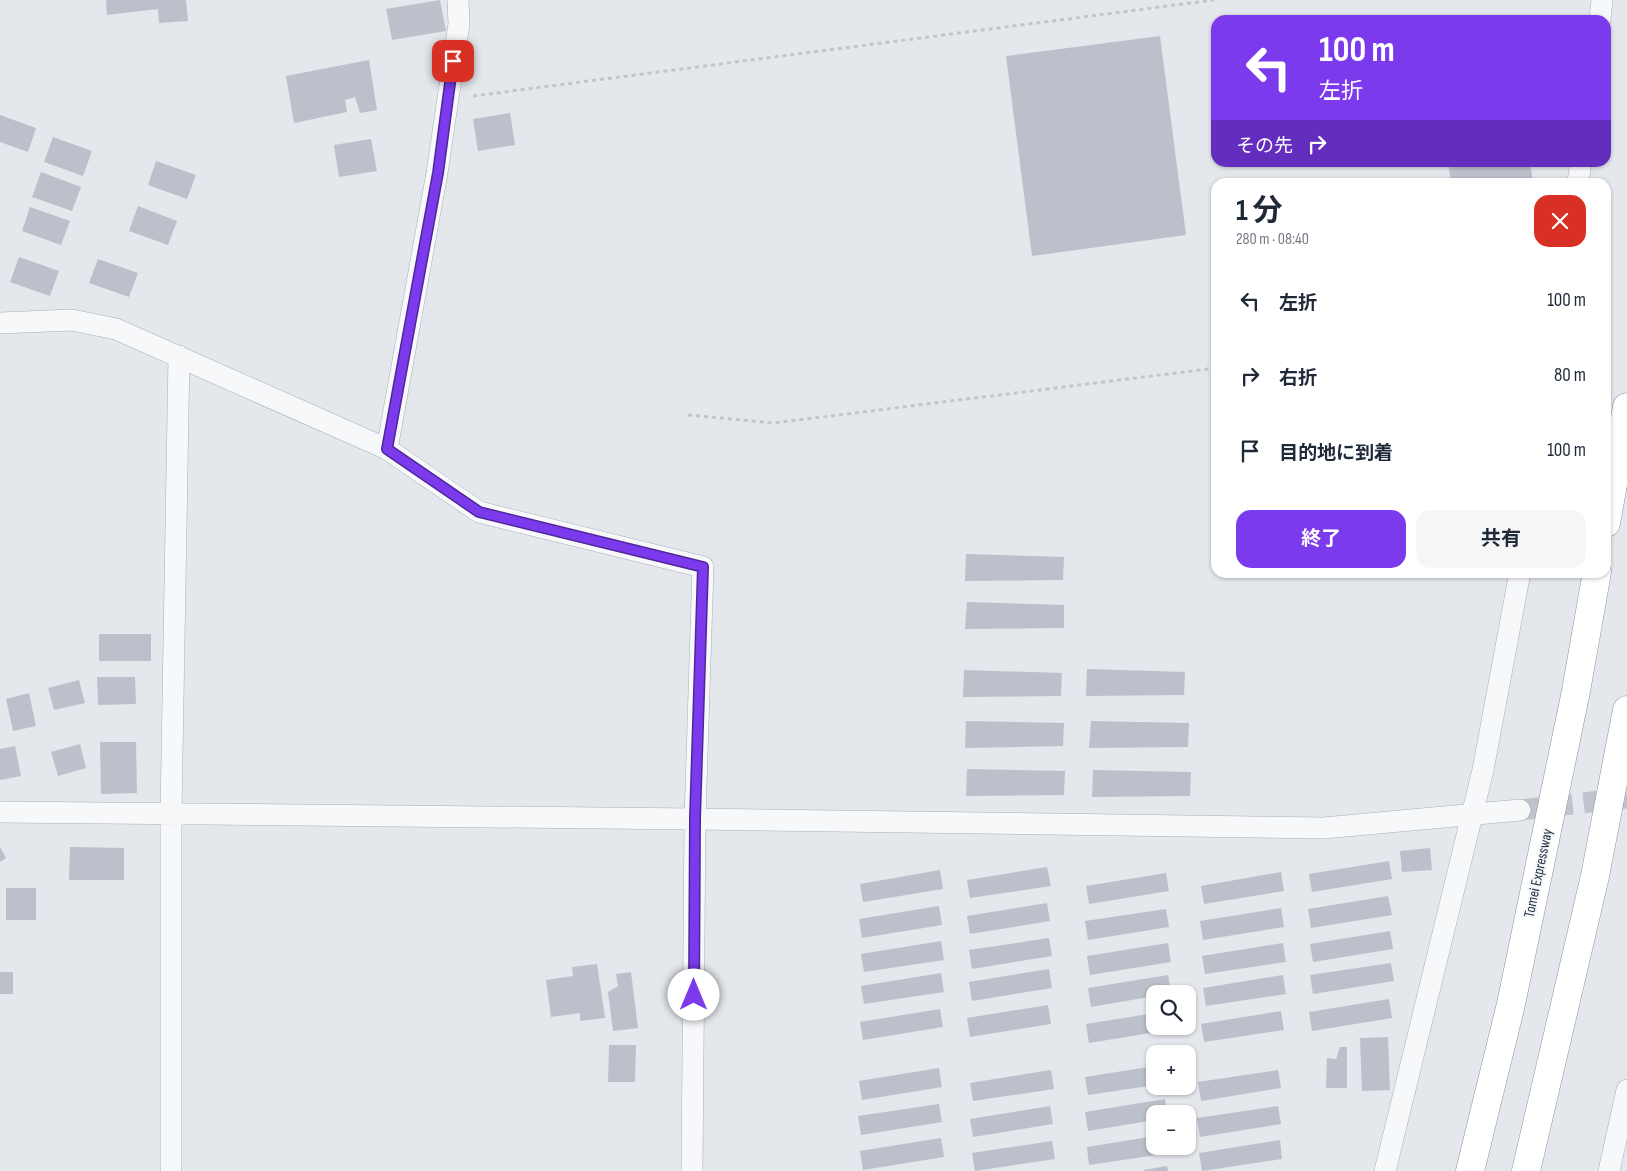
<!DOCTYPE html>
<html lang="ja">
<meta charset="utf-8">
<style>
:root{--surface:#fff;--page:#f6f6f7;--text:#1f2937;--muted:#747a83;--accent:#7c3aed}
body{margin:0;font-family:"Sofia Sans Condensed","Noto Sans JP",sans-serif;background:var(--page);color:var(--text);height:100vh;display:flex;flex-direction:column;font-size:19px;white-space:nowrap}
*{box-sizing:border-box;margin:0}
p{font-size:16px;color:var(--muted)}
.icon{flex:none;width:28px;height:28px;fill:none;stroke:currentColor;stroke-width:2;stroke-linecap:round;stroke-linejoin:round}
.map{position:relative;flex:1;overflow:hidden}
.side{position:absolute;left:1211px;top:178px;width:400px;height:400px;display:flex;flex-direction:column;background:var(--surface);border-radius:15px;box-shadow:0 1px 4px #0004}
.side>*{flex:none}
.hud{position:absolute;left:1211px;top:15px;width:400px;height:152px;border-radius:15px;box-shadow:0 1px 4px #0004;background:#7c3aed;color:#fff;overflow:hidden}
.fabs{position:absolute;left:1146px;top:985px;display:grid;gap:10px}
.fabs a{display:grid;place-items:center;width:50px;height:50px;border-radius:10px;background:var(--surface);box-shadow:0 1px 4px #0004;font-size:25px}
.pin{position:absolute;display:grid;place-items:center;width:42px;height:42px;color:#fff;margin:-21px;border-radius:10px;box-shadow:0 2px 8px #0006}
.me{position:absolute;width:55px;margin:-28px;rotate:0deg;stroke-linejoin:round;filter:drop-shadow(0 0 4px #0008)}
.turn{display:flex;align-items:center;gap:18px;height:105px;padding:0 25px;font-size:22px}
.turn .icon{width:65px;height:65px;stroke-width:2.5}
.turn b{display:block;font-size:35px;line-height:42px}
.then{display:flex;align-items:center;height:48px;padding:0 25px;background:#0003;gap:10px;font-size:19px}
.round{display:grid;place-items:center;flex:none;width:52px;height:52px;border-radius:15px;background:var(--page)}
.headline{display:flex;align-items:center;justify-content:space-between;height:85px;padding:0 25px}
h1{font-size:30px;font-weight:700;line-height:38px}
.cta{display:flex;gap:10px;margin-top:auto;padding:10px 25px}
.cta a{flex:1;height:58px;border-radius:15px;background:var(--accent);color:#fff;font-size:20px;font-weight:700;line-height:58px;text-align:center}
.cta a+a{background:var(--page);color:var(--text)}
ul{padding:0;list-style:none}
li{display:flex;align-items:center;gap:15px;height:75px;padding:0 25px}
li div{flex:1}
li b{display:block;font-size:19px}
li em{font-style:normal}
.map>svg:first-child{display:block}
.building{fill:#bbc0ca}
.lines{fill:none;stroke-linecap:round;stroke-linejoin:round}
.minor-tunnel{stroke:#bfc3cb;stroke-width:21;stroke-dasharray:21 11;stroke-linecap:butt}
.minor-casing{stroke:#a9aeb7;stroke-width:22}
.motorway-casing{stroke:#8b94a3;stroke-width:29}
.path{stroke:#c2c5cb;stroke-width:3;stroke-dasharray:4 4;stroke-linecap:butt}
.minor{stroke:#f7f8fa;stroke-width:21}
.motorway{stroke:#fff;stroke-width:28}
.route-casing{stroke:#51269a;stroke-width:12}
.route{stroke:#7c3aed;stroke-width:9}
.labels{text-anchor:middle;stroke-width:4;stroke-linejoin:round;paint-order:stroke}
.street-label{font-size:15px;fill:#2b3445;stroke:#f4f6f9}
</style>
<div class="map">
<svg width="1627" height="1171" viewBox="0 0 1627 1171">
<rect width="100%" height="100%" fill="#e4e7ec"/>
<path class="building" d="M106,0H186L188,21L159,23L158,9L107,15Z
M440,0L446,31L392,40L386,9Z
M1160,36L1186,235L1032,256L1006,56Z
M369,60L377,110L360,113L355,97L345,100L347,112L294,123L286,76Z
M510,113L515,145L478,151L473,119Z
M0,115L36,128L28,152L0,142Z
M53,137L92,151L83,176L44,162Z
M371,139L377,171L339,177L334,145Z
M156,161L196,175L187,199L148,185Z
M1448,162H1530L1533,182H1451Z
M41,172L81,187L72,211L32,197Z
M138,206L177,221L168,245L129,231Z
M30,207L70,221L61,245L22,231Z
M19,257L59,271L50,296L10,282Z
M98,259L138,273L129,297L89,283Z
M966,554L1064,557L1063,580L965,581Z
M967,602L1064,605V628L965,629Z
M99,634H151V661H99Z
M1087,669L1185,672L1184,695L1086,696Z
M964,670L1062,673L1061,696L963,697Z
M97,677H135L136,704L98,705Z
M79,680L85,703L54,710L48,688Z
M29,693L36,726L13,731L6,699Z
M966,721L1064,723L1063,746L965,748Z
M1091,721L1189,723L1188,747L1089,748Z
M100,742H136L137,793L101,794Z
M80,744L86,768L58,776L51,752Z
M15,746L21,776L0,780V749Z
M967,769L1065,771L1064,795L966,796Z
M1093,770L1191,772L1190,796L1092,797Z
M0,847L6,858L0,862Z
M70,847L124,848V880H69Z
M1430,848L1432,870L1402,872L1400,851Z
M1389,861L1392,879L1312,892L1309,874Z
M1047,867L1051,886L970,898L967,880Z
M940,870L943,889L863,902L860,884Z
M1281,872L1284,891L1204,904L1201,886Z
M1166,873L1169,891L1089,904L1086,886Z
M6,888H36V920H6Z
M1388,896L1392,915L1311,928L1308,909Z
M1047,903L1050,921L970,934L967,916Z
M939,906L942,925L862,938L859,919Z
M1281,908L1284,927L1203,940L1200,921Z
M1166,909L1169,927L1088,940L1085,921Z
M1390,931L1393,949L1313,962L1310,944Z
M1049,938L1052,956L972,969L969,950Z
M941,941L944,960L864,972L861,954Z
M1168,943L1171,962L1090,975L1087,956Z
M1283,943L1286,962L1205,974L1202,956Z
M1391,963L1394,981L1313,994L1310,975Z
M597,964L605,1018L580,1021V1013L551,1017L546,980L573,976L572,967Z
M1049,969L1052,988L972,1001L969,982Z
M0,972H13V994H0Z
M631,972L638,1028L613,1031L608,992L618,986L616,974Z
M941,973L944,992L864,1004L861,986Z
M1168,975L1171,993L1155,994V996L1091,1007L1088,988Z
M1283,975L1286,994L1206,1006L1203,988Z
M1389,999L1392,1018L1312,1031L1309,1012Z
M1048,1005L1051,1024L970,1037L967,1018Z
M940,1009L943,1027L863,1040L860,1022Z
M1281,1011L1284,1030L1204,1042L1201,1024Z
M1155,1013V1026H1169V1030L1089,1043L1086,1024Z
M1388,1037L1390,1090L1362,1091L1360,1038Z
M609,1045H636L635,1082H608Z
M1340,1047H1347V1088H1326L1327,1058L1336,1059Z
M1155,1066V1085L1088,1095L1085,1077Z
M939,1068L942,1087L862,1100L859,1081Z
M1051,1070L1054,1089L973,1101L970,1083Z
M1278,1070L1281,1088L1201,1101L1198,1082Z
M1165,1099L1167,1114H1155V1120L1088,1131L1085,1112Z
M939,1104L942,1122L861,1135L858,1116Z
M1050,1106L1053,1124L973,1137L970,1119Z
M1278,1106L1281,1124L1200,1137L1197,1118Z
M1155,1136V1146H1169L1170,1153L1089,1165L1087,1147Z
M941,1138L944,1157L863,1170L860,1151Z
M1280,1140L1282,1159L1202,1171L1199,1153Z
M1052,1141L1055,1159L975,1171L972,1153Z
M1167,1166L1168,1171H1144V1170Z"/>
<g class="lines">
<path class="minor-tunnel" d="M1520,810L1627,798"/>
<defs>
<path id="minor" d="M1600,20L1602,0
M1578,182L1581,162
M0,323L72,320L116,329L387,449L479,512L703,567L695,819L692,1171
M387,449L437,173L459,24L458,0
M0,812L695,819L1324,828L1520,810
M171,1171V813L179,356
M1385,1171L1483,770L1520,572
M1609,1171L1627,1090"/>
<path id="motorway" d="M1606,523L1627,407
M1470,1171L1511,1004L1576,691L1597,572
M1526,1171L1595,876L1627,710"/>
</defs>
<use href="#minor" class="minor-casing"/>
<use href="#motorway" class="motorway-casing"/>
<path class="path" d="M473,96L1214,0
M688,415L774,423L1216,368"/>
<use href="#minor" class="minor"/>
<use href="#motorway" class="motorway"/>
</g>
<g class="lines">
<defs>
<path id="route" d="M453,61L438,173L387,449L479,512L703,567L695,819L694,995"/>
</defs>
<use href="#route" class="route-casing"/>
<use href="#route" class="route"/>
</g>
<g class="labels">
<g class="street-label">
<text transform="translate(1538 873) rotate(-78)" y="5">Tomei Expressway</text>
</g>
</g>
</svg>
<div class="fabs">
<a><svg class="icon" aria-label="search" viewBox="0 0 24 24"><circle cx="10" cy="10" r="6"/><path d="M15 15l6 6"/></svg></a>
<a>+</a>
<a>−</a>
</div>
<div class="pin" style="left:453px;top:61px;background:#d93025"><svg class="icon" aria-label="arrive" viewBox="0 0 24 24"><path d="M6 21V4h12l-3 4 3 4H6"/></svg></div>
<svg class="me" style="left:694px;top:995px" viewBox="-20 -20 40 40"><circle r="19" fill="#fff"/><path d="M0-13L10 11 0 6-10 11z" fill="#7c3aed"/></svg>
<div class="hud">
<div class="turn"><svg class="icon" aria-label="left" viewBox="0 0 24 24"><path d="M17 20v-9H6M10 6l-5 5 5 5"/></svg><div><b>100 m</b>左折</div></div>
<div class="then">その先<svg class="icon" aria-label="right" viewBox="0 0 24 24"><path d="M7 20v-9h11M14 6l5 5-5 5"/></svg></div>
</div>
<section class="side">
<div class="headline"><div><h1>1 分</h1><p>280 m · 08:40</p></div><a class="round" style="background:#d93025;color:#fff"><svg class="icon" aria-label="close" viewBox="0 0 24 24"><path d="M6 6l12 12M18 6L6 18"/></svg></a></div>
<ul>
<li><svg class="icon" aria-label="left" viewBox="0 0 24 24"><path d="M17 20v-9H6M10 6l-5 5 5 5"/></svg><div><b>左折</b></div><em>100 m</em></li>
<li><svg class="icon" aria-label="right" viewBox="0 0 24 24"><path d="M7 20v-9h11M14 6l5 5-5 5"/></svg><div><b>右折</b></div><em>80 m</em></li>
<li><svg class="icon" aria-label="arrive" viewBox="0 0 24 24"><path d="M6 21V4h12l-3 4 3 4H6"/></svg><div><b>目的地に到着</b></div><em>100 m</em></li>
</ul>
<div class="cta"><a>終了</a><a>共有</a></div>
</section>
</div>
